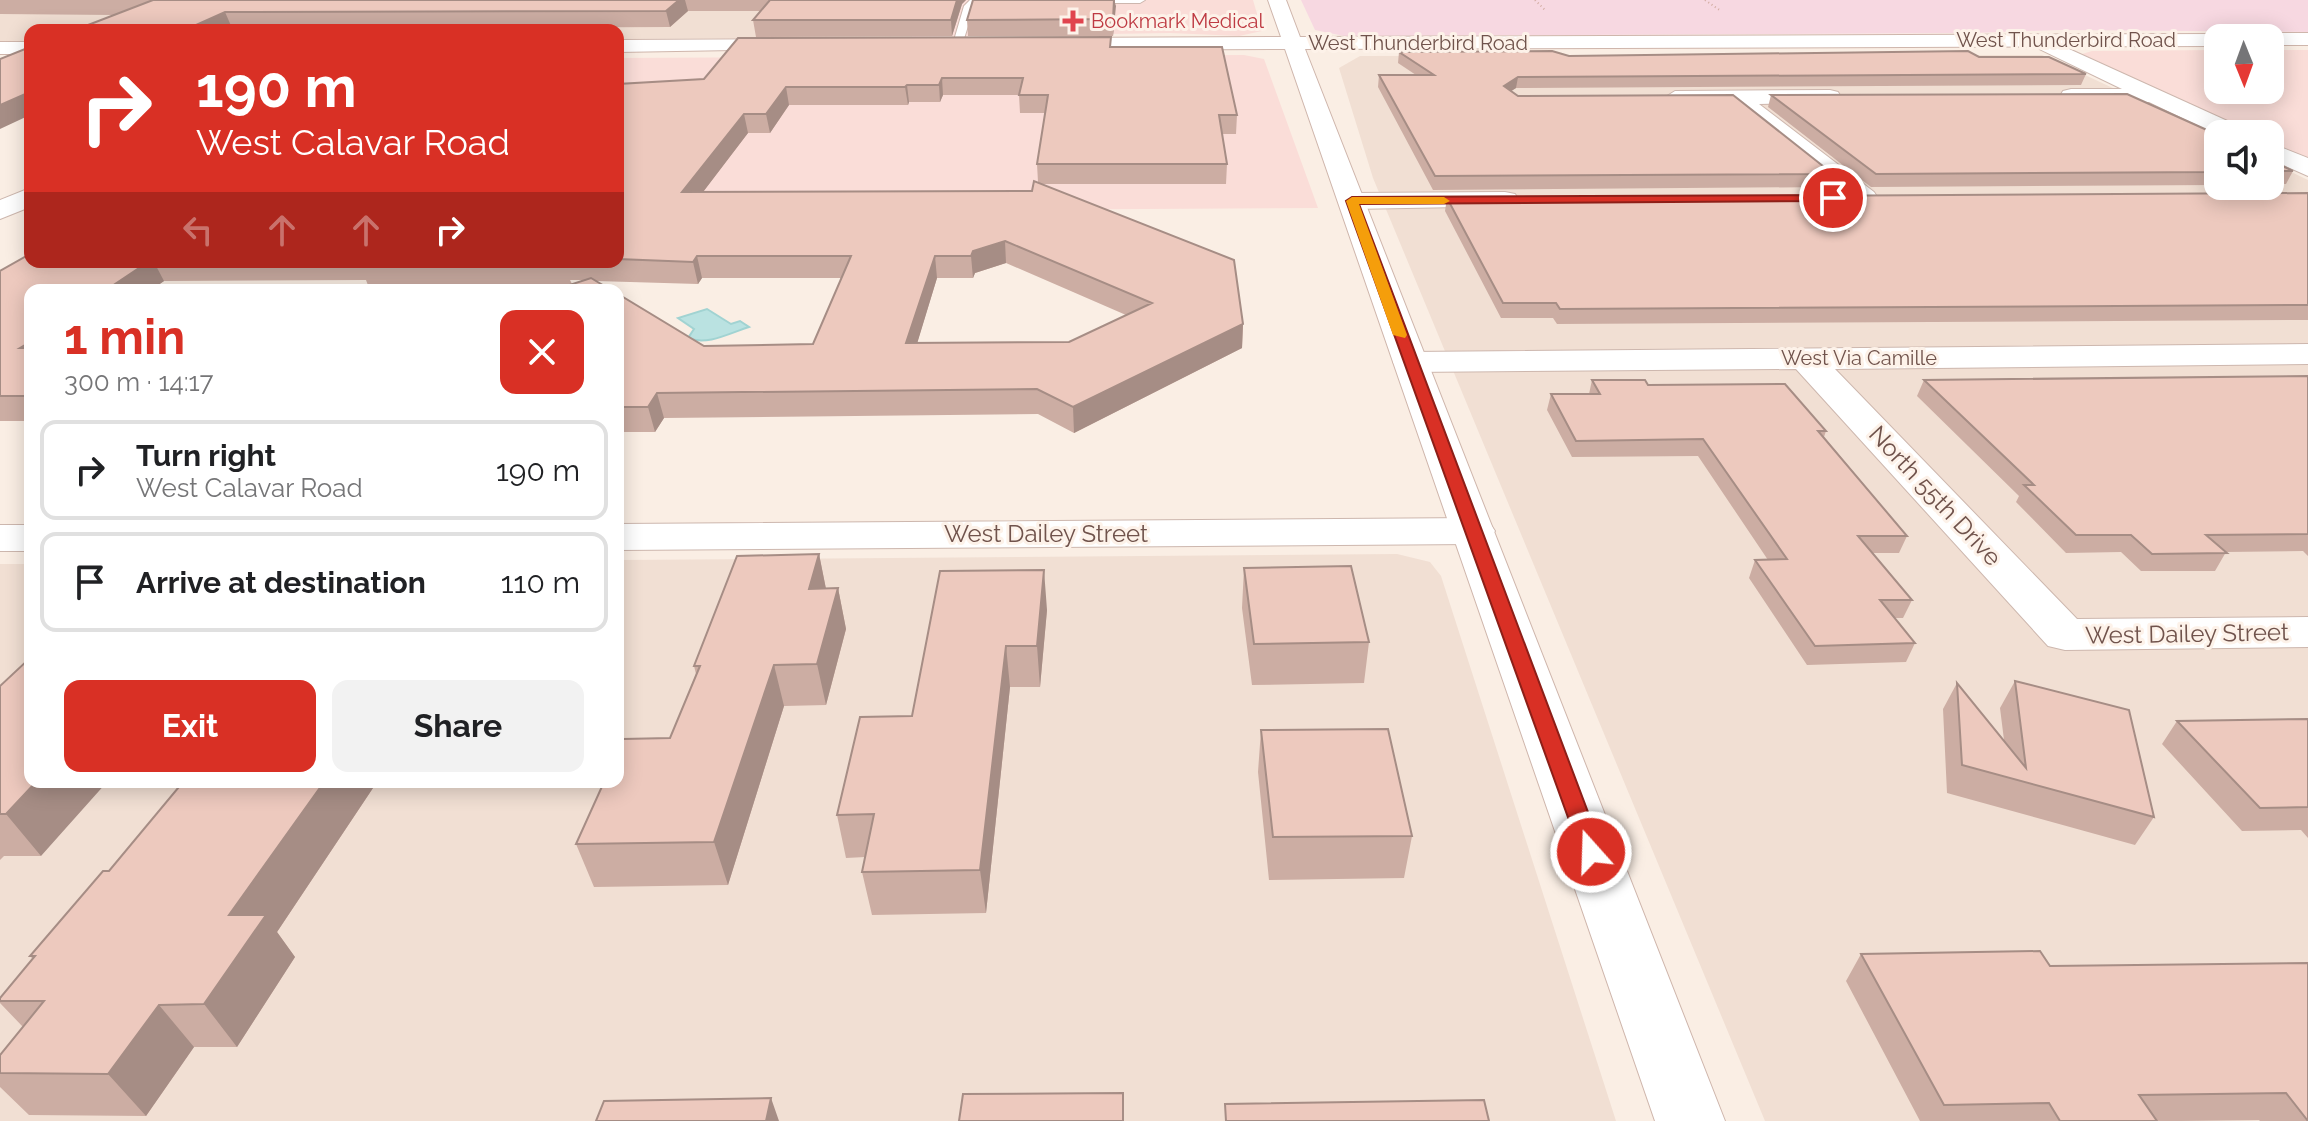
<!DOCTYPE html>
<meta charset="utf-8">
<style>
:root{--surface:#fff;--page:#f2f2f2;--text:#202124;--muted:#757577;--line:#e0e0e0;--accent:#d93025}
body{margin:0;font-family:Raleway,sans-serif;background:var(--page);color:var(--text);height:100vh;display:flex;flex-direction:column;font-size:30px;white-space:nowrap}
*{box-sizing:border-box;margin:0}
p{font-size:26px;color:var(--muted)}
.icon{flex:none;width:44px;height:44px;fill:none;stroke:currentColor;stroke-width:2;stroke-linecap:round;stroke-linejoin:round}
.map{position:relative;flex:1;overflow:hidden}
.details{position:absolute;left:24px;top:284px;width:600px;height:504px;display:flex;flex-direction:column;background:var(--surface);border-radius:16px;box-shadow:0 4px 20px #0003}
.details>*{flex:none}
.top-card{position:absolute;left:24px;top:24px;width:600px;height:244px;border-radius:16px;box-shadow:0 4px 20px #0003;background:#d93025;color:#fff;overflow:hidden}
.needle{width:52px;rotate:179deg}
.buttons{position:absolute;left:2204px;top:24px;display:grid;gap:16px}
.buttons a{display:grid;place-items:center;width:80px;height:80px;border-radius:16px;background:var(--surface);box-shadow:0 4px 20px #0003;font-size:40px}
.pin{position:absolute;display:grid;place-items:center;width:68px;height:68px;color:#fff;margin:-34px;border:4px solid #fff;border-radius:50%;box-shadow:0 2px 8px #0007}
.me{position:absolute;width:88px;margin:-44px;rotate:340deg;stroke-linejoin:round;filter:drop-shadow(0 0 6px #0008)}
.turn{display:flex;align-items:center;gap:28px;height:168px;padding:0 40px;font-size:36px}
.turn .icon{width:104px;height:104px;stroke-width:2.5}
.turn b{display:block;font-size:56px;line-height:68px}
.lanes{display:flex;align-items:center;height:76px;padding:0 40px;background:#0003;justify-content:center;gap:40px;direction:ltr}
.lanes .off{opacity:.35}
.round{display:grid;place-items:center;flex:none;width:84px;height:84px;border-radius:16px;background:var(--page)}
.summary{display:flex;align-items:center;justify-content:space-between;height:136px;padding:0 40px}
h1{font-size:48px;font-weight:700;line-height:60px;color:var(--accent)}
.cta{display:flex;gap:16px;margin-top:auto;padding:16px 40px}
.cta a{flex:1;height:92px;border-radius:16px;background:var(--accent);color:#fff;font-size:32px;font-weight:700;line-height:92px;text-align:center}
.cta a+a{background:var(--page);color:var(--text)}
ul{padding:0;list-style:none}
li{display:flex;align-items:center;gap:24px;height:100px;margin:0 16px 12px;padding:0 24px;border:4px solid var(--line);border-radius:16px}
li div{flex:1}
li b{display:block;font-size:30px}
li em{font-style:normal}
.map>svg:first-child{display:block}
.residential{fill:#f1dfd3}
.commercial{fill:#faddd8}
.medical{fill:#f7d8e1}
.water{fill:#bae2e1;stroke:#a1d3d2;stroke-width:2}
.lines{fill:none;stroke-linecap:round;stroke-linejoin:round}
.lane-casing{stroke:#cdb7ae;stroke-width:2}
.street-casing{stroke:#cdb7ae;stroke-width:2}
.secondary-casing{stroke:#cfb6ac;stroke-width:2}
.path{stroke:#d2aca1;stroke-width:2;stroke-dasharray:1 3;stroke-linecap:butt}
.lane{fill:#fff;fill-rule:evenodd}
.street{fill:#fff;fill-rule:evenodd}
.secondary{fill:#fff;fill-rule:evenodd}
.wall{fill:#ccada3;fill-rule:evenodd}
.shaded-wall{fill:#a68d85}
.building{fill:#edc9be;stroke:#a68d85;stroke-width:2;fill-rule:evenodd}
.route{fill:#d93025;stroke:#8d1f18;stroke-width:2}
.slow{fill:#f59e0b}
.health-dot{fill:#e0444e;stroke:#fdf2e9;stroke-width:3}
.labels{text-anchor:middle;stroke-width:6;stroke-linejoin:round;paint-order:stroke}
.far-health-label{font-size:20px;fill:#be3a42;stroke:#fdf2e9;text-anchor:start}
.far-street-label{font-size:20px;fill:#70534c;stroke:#fdf2e9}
.street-label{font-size:24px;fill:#70534c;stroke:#fdf2e9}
</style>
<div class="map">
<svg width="2308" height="1121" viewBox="0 0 2308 1121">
<rect width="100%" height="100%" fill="#faeee4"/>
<path class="residential" d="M0,0H932L912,37L618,39V30H30V41H0Z
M2042,55L2218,137V186H2270V162L2308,180V1121H1765L1373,178L1339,68L1360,56Z
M1397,554L1430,562L1441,576L1616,1121H0V564H30V782H618V560Z"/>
<path class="commercial" d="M932,0H1253L1262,31L1239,36L1170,33L912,37Z
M2218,50V90H2270V50H2308V159L2270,141V134H2254L2082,54L2092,51Z
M1244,55L1264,59L1318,208L618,212V58Z"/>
<path class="medical" d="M1301,0H2308V32L2059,30L1973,33L1344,36L1315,30Z"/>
<path class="water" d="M707,309L731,324L740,321L749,327C730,333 707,346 688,338L694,329L678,318Z"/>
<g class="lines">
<defs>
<path id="lane" d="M970,0H981L974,7L962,45L952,47L964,6Z
M1085,0H1145L1140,3H1090Z"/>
<path id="street" d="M2036,34L2245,129L2248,134L2218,135L2149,102L2063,101L2060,96L2063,91L2071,89H2122L2029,44L2026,40L2029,36Z
M1830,90L1838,92L1841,97L1838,102L1759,104L1874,192L1878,198L1874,204H1854L1731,104L1675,105L1664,98L1675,91Z
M2270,143L2308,158V176L2270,159Z
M30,188V207L0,219V200Z
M1505,192L1515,194L1519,200L1515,206L1352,209L1342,207L1338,201L1342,195L1352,193Z
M2308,344V364L1835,369L2077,619L2308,617V647L2065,650L2048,646L1796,369L1410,372L1398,369L1393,362L1398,355L1410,352Z
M1474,518L1489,522L1495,531L1489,540L1474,544L618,550V524Z
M0,525H30V551H0Z"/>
<path id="secondary" d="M1268,0H1286L1300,37L2218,34L2226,38H2218V46L1305,49L1725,1121H1655L1285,49L1052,50L1042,44L1052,38L1281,37Z
M2270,33H2308V45H2270V38H2261Z
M792,39L802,45L799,49L618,52V40Z
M0,42H30V54H0Z"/>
</defs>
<use href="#lane" class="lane-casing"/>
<use href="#street" class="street-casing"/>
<use href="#secondary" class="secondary-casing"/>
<path class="path" d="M1535,0L1546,11
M1705,0L1721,11"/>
<use href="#lane" class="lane"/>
<use href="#street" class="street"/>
<use href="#secondary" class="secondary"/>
</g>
<path class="wall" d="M0,0H966L962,4L952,36L756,37L753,20L760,11H688L670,27L75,30L114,15L0,14Z
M973,0H1115L1113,36H968L967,20Z
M1111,37V47L1237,115L1236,134H1222L1227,164L1226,184H1043L1243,324L1242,348L1074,433L1038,414L664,418L655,432H618V294L704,346L813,344L842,278H702L698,284L596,281L568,285L369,288L366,280L164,281L151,290H30V421H0V271L30,262H618V84L704,79ZM943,95H1019L1020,113H1045L1037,164L1038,182L1032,191L703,192L748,133H770L789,105H908L909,102H940ZM1006,263L1126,315L1069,342L917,343L937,278H973L975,273ZM570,280H583L572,284Z
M1399,52L1569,56L1979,57L2086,74L2081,85L1516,88L1511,91L1518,96L1833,174L1829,187L1433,190L1378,87L1379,75H1416L1398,63Z
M1771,95L2218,135V185L1871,187L1768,107Z
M2270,159L2293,171L2286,184H2270Z
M2308,193V320L1557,324L1553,318H1501L1445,211L1447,198Z
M2308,376V556L2303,551L2226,552L2215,571H2141L2121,552L2066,553L2016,502L2019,496L1917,396L1924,380Z
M1592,380L1648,385L1826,431L1824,437L1907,536L1899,553H1873L1912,600L1903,618H1894L1915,643L1906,662L1807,665L1749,578L1755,560H1768L1698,456L1572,457L1547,410L1551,394H1589Z
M819,554L826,589L838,588L846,629L826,705L784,706L728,885L594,887L576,844L670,738L696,674L694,666Z
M1244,568L1369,642L1364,683L1252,685L1242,608Z
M1047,610L1040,687H1010L986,913L872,915L862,872L865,857L846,858L837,815L912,716Z
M2015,681L2154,817L2135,845L1947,793L1943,709L1957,683L2004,740L2000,708Z
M0,686L41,856H4L0,860Z
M2308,719V838L2301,830L2242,831L2162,744L2177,721Z
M1261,730L1412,836L1404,878L1269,880L1258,772Z
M183,782H377L277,932L295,957L237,1047H194L146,1116L29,1115L0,1087V1055L23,1027L0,1003V998L33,959L30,956L109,871Z
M1861,954L2050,966L2308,963V1121H2260L2259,1120L2181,1121H1920L1846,981Z"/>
<path class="shaded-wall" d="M679,0H685L688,11L670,27L666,11Z
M957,0H966L962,4L952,36L951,20Z
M1114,0L1116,6L1113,36V19Z
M225,12L232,28L228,30H185Z
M1518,77L1516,88L1502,97L1504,86Z
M942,78L943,95L940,102L939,85Z
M907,85L909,102L908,105L905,87Z
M786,87L789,105L770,133L766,114Z
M30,92V115L0,129V105Z
M744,114L748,133L687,213L682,192Z
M1005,241L1006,263L975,273L973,278L971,256L973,251Z
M697,256L702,278L698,284L693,262Z
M935,256L937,278L910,367L906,343Z
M148,262H154L164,281L151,290H106Z
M1243,324L1242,348L1074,433L1073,407Z
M657,393L664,418L655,432L648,407Z
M819,554L827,594L809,589Z
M1044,570L1047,610L1040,687L1037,646Z
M838,588L846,629L826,705L817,664Z
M1006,646L1010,687L986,913L980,870Z
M774,665L784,706L728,885L714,842Z
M36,782H107L41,856L6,814Z
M324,782H377L277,932L295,957L237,1047L204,1004L229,915Z
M159,1005L194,1047L146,1116L108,1074Z
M771,1098L779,1121H766Z"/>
<path class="building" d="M153,0H679L666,11L225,12L185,30H75Z
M770,0H957L951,20H753Z
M973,0H1114L1113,19L967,20Z
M1111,37L1110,47H1222L1237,115H1219L1227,164H1037L1048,95H1019L1023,78H942L939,85H907L905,87H786L766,114H744L682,192L1032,191L1034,181L1234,260L1243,324L1073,407L1037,389L657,393L648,407H618V294L704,346L813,344L851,256H697L693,262L618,259V84L704,79L738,38ZM1005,241L1152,303L1069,342L906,343L935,256H971L973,251Z
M30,47V92L0,105V59Z
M1552,51L1569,56L1968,51L1979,57H2049L2086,74L1518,77L1504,86L1518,96L1733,95L1833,174L1435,176L1379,75H1434L1399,52Z
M2127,94L2218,135V172L1876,174L1771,95Z
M2270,159L2279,163H2276L2293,171H2270Z
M2308,193V305L1560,309L1556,303H1503L1447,198Z
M30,254V262H148L106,290H30V342L20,348H30V396H0V271Z
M364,262H564L565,263L360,266Z
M591,278L611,290H554Z
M2308,376V534L2206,535L2227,553L2152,554L2131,535H2076L2024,485H2034L1924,380Z
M1592,380H1645L1648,385L1785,384L1826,431H1818L1907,536H1858L1912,600H1880L1915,643L1815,646L1755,560L1787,559L1703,439L1576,441L1551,394H1600Z
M819,554L809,589L838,588L817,664L774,665L714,842L576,844L604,782H618V750L623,739L670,738L700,666H694L737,556Z
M1351,566L1369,642L1254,644L1244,568Z
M1044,570L1037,646H1006L980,870L862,872L874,814L837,815L860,717L912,716L940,571Z
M30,658V782H36L6,814H0V686Z
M2015,681L2129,710L2154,817L1962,765L1957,683L2026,768Z
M2308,719V807L2260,808L2177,721Z
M1388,729L1412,836L1273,837L1261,730Z
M183,782H324L229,915H266L204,1004L159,1005L108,1074L0,1073V1055L44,1001H0V998L35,956H30L103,871H109Z
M2040,951L2050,966L2308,963V1121L2286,1093L2139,1095L2157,1121H2060L2049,1103L1944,1105L1861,954Z
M1123,1093V1121H959L963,1094Z
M771,1098L766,1121H596L604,1101Z
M1484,1100L1489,1121H1226L1225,1104Z"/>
<path class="route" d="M1833,195L1839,198L1837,201L1359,204L1603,852L1600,859L1591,862L1583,859L1346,201L1352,197Z"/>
<path class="slow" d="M1352,197H1444L1450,201L1444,204H1359L1407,335L1405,338L1393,335L1346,201Z"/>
<path class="health-dot" d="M1069 9h8v8h8v8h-8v8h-8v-8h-8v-8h8z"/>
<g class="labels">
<g class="far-health-label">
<text x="1091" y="28">Bookmark Medical</text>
</g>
<g class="far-street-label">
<text x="2066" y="47">West Thunderbird Road</text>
<text x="1418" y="50">West Thunderbird Road</text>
<text x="1859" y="365">West Via Camille</text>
</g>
<g class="street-label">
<text transform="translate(1935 496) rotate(47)" y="8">North 55th Drive</text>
<text x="1046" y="542">West Dailey Street</text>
<text transform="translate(2187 634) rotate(-1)" y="8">West Dailey Street</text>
</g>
</g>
</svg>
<div class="buttons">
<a><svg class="needle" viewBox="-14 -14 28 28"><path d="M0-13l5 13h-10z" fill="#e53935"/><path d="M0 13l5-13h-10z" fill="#757577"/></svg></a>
<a><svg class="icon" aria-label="sound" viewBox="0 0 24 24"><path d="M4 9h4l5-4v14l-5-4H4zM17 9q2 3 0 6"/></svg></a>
</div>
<div class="pin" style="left:1833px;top:198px;background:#d93025"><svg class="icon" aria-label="arrive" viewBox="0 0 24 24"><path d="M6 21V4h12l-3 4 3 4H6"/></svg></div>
<svg class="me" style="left:1591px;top:852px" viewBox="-20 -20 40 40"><circle r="17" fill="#d93025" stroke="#fff" stroke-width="3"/><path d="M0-11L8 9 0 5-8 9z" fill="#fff"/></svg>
<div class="top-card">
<div class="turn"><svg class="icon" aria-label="right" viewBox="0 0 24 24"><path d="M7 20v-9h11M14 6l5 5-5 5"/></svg><div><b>190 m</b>West Calavar Road</div></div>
<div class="lanes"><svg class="icon off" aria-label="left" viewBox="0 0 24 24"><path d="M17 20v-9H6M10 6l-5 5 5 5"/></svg><svg class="icon off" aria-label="ahead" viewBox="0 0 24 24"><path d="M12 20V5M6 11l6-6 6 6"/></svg><svg class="icon off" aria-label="ahead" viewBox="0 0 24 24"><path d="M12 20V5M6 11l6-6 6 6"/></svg><svg class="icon" aria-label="right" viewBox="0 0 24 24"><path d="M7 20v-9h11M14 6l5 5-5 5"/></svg></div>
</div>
<section class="details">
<div class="summary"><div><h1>1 min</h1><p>300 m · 14:17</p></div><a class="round" style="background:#d93025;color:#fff"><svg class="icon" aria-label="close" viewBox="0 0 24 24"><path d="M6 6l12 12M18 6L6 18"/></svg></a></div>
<ul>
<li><svg class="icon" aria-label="right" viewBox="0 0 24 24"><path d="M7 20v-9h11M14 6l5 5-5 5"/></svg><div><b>Turn right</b><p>West Calavar Road</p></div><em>190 m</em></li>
<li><svg class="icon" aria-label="arrive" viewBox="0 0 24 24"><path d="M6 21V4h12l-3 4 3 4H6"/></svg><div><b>Arrive at destination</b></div><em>110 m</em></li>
</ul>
<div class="cta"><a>Exit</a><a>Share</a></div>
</section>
</div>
